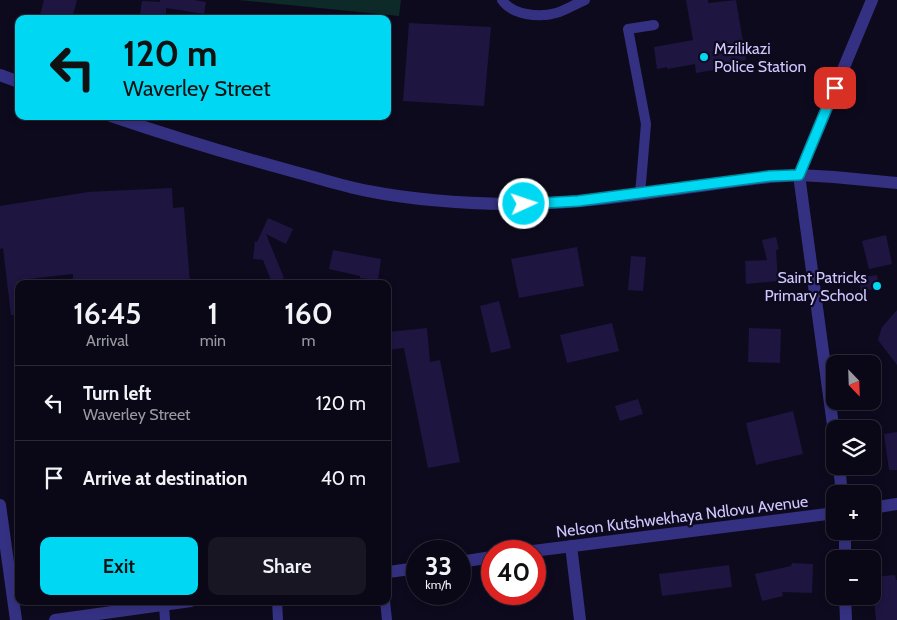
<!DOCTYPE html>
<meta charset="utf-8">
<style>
:root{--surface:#0a0816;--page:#181623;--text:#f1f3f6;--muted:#999aa1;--line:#2a2935;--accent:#00d8f3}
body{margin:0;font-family:Cabin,sans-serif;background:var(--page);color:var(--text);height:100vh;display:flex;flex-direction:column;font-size:19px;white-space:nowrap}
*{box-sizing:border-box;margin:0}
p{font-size:16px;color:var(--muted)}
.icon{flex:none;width:28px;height:28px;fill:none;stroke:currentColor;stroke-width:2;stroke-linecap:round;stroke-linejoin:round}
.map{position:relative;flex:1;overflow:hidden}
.sheet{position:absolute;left:15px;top:280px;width:376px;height:325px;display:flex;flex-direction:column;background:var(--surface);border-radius:10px;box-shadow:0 2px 8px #0003,0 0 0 1px var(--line)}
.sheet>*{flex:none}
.banner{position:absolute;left:15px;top:15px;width:376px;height:105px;border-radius:10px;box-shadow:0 2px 8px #0003,0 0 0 1px var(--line);background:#00d8f3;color:#111;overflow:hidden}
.needle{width:32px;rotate:157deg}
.tools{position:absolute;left:826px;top:355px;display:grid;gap:10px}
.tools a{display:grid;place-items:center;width:55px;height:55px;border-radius:10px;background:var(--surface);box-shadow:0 2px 8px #0003,0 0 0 1px var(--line);font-size:25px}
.speed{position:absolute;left:406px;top:540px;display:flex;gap:10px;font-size:25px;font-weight:700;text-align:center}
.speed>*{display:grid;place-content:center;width:65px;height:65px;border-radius:50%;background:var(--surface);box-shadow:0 2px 8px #0003,0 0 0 1px var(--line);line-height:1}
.speed small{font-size:12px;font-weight:400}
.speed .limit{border:8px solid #d22;background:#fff;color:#111}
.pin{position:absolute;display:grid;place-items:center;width:42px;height:42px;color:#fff;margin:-21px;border-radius:10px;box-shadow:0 2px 8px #0006}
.me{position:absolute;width:55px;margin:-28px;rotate:87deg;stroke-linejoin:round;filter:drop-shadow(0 0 4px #0008)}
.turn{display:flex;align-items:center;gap:18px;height:105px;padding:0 25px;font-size:22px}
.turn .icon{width:65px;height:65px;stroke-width:2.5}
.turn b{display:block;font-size:35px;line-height:42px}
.eta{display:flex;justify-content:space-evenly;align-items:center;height:85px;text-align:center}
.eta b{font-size:30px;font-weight:600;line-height:35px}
.action{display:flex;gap:10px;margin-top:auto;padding:10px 25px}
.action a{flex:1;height:58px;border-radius:10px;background:var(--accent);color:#111;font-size:20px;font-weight:600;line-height:58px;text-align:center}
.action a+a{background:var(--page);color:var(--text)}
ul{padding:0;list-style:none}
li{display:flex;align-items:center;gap:15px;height:75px;padding:0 25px;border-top:1px solid var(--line)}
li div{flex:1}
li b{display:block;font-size:19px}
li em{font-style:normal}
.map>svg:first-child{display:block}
.green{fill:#0d2928}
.building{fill:#1e1541}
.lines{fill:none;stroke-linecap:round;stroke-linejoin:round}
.service{stroke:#353182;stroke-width:10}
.minor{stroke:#353182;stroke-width:12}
.tertiary{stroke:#353182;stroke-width:12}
.route-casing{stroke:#008c9e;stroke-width:12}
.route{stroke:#00d8f3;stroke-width:9}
.poi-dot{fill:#00d8f3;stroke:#0e0a1e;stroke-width:2}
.labels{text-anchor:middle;stroke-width:4.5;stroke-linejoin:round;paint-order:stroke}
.poi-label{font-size:16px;fill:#cfc8ff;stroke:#0e0a1e;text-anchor:start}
.street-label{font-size:16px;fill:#cfc8ff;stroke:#0e0a1e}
</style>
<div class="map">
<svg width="897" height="620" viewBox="0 0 897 620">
<rect width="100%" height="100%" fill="#0e0a1e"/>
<path class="green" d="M238,0H401L399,16Z"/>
<path class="building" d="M44,0H77L72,19H39Z
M160,0H195L206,2L204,14L166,8V16L140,14L142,1L160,2Z
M686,0H708V3L736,0L746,60L718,64L719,69L696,73L695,64L667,69V67L657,69L654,47L693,40Z
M409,23L491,27L484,106L403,101Z
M172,188L173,208L184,207L190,284H73V274L19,280V315H11L3,248L0,249V206L88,192Z
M268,218L293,229L286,244L266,234L284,278L272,283L263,260L253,259L255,241L257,242Z
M886,235L892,264L869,269L862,241Z
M776,237L779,249L776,250L778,281L746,284L745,261L767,260L762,240Z
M577,247L584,286L519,298L511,259Z
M333,250L381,259L378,280L360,278V276L329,269Z
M631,256L646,257L643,291L628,290Z
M877,275L879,288L861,291L858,278Z
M499,301L511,348L491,353L480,306Z
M897,310V365L878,340L882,327Z
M612,323L619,351L567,363L560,335Z
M427,328L430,362L440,360L460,462L428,468L404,348L388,350V332Z
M749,328L781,329L780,363L748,362Z
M638,399L643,414L620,421L615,406Z
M793,411L803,454L756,465L746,423Z
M897,432V470H889L884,434Z
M792,563L813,564L812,593L782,592L783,596L762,601L755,574L791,566Z
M729,565L732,587L662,596L659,574Z
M895,575L896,580H897V620H876L872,577Z"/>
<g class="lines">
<path class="service" d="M502,0C512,15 539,18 556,13C566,10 575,4 585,0
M640,194L646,124L628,29L654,25
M277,601L278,620
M385,601L387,620
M164,605L165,620"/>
<path class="minor" d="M0,505L16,620
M845,531V559
M571,546L580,620
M845,596L846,620"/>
<path class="tertiary" d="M0,75L19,82
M111,116C170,136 229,154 288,170C315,177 341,186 368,191C419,201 471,204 522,204C605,203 688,186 770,177L799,175L834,177L897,183
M835,440L799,175L872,0
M839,466L842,494
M872,508L897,504
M533,551L835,513
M460,562L492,557
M388,572L418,568
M55,620L191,601"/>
</g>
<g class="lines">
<defs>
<path id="route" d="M524,204L578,201L770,176L799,175L835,88"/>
</defs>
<use href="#route" class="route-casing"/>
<use href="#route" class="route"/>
</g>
<g class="poi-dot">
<circle cx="704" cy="57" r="5"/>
<circle cx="877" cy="286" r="5"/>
</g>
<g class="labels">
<g class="poi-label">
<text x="714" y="54">Mzilikazi<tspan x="714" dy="18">Police Station</tspan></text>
<text x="867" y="283" text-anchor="end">Saint Patricks<tspan x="867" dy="18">Primary School</tspan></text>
</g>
<g class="street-label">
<text transform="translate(682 516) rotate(-7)" y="6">Nelson Kutshwekhaya Ndlovu Avenue</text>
</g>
</g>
</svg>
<div class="tools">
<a><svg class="needle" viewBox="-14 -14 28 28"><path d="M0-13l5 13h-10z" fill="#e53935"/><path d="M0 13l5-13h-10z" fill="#999aa1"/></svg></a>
<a><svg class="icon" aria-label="layers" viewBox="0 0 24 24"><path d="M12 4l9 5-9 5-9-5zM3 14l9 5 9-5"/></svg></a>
<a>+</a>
<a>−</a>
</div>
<div class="speed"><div>33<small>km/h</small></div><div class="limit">40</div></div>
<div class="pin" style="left:835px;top:88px;background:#d93025"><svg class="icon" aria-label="arrive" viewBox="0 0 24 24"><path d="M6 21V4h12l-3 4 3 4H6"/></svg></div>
<svg class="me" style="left:524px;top:204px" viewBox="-20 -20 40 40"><circle r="17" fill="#00d8f3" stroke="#fff" stroke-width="3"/><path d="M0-11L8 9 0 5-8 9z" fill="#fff"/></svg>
<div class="banner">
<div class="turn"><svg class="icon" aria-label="left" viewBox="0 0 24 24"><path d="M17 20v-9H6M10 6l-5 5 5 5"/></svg><div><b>120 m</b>Waverley Street</div></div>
</div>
<section class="sheet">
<div class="eta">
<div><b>16:45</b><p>Arrival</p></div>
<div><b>1</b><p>min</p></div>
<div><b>160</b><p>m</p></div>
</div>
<ul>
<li><svg class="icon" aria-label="left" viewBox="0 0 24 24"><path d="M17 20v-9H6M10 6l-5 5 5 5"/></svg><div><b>Turn left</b><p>Waverley Street</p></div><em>120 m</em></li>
<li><svg class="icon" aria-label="arrive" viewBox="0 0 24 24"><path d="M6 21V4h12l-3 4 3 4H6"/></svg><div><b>Arrive at destination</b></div><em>40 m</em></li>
</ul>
<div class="action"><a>Exit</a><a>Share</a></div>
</section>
</div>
